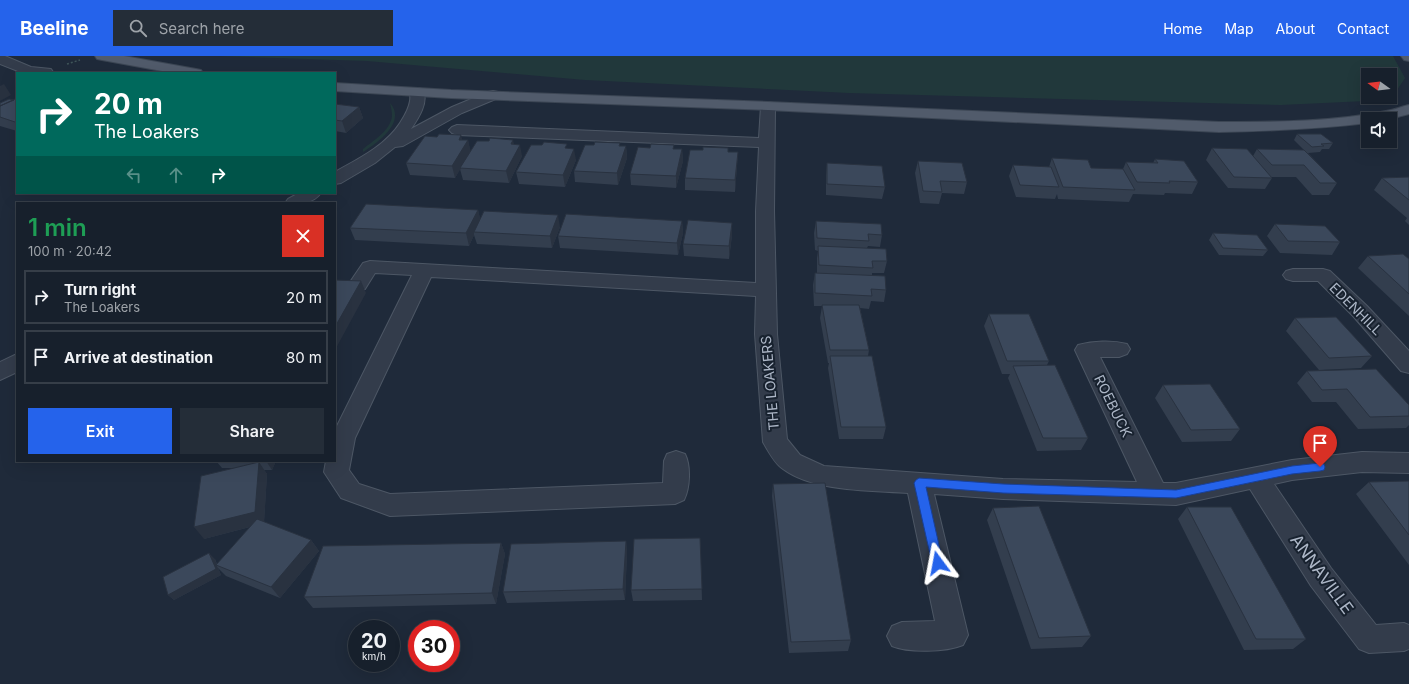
<!DOCTYPE html>
<meta charset="utf-8">
<style>
:root{--surface:#17202c;--page:#242d38;--text:#f1f3f6;--muted:#9ea3a9;--line:#363e48;--accent:#2563eb}
body{margin:0;font-family:Inter,sans-serif;background:var(--page);color:var(--text);height:100vh;display:flex;flex-direction:column;font-size:15px;white-space:nowrap}
*{box-sizing:border-box;margin:0}
p{font-size:13px;color:var(--muted)}
.icon{flex:none;width:22px;height:22px;fill:none;stroke:currentColor;stroke-width:2;stroke-linecap:round;stroke-linejoin:round}
.map{position:relative;flex:1;overflow:hidden}
.details{position:absolute;left:16px;top:146px;width:320px;height:260px;display:flex;flex-direction:column;background:var(--surface);border-radius:0px;box-shadow:0 4px 16px #0002,0 0 0 1px var(--line)}
.details>*{flex:none}
.banner{position:absolute;left:16px;top:16px;width:320px;height:122px;border-radius:0px;box-shadow:0 4px 16px #0002,0 0 0 1px var(--line);background:#00695c;color:#fff;overflow:hidden}
.needle{width:26px;rotate:285deg}
.tools{position:absolute;left:1361px;top:12px;display:grid;gap:8px}
.tools a{display:grid;place-items:center;width:36px;height:36px;border-radius:0px;background:var(--surface);box-shadow:0 4px 16px #0002,0 0 0 1px var(--line);font-size:20px}
.speed{position:absolute;left:348px;top:564px;display:flex;gap:8px;font-size:20px;font-weight:700;text-align:center}
.speed>*{display:grid;place-content:center;width:52px;height:52px;border-radius:50%;background:var(--surface);box-shadow:0 4px 16px #0002,0 0 0 1px var(--line);line-height:1}
.speed small{font-size:10px;font-weight:400}
.speed .limit{border:6px solid #d22;background:#fff;color:#111}
.pin{position:absolute;display:grid;place-items:center;width:34px;height:34px;color:#fff;margin:-41px -17px;border-radius:50% 50% 50% 0;rotate:-45deg;box-shadow:0 0 4px #0007}
.pin .icon{rotate:45deg}
.me{position:absolute;width:44px;margin:-22px;rotate:347deg;stroke-linejoin:round;filter:drop-shadow(0 0 3px #0008)}
.turn{display:flex;align-items:center;gap:14px;height:84px;padding:0 12px;font-size:18px}
.turn .icon{width:52px;height:52px;stroke-width:2.5}
.turn b{display:block;font-size:28px;line-height:34px}
.lanes{display:flex;align-items:center;height:38px;padding:0 12px;background:#0003;justify-content:center;gap:20px;direction:ltr}
.lanes .off{opacity:.35}
.round{display:grid;place-items:center;flex:none;width:42px;height:42px;border-radius:0px;background:var(--page)}
.overview{display:flex;align-items:center;justify-content:space-between;height:68px;padding:0 12px}
h1{font-size:24px;font-weight:600;line-height:30px;color:#1e9e55}
.button{display:flex;gap:8px;margin-top:auto;padding:8px 12px}
.button a{flex:1;height:46px;border-radius:0px;background:var(--accent);color:#fff;font-size:16px;font-weight:600;line-height:46px;text-align:center}
.button a+a{background:var(--page);color:var(--text)}
ul{padding:0;list-style:none}
li{display:flex;align-items:center;gap:12px;height:54px;margin:0 8px 6px;padding:0 4px;border:2px solid var(--line);border-radius:0px}
li div{flex:1}
li b{display:block;font-size:15px}
li em{font-style:normal}
header{display:flex;align-items:center;gap:24px;box-sizing:border-box;height:56px;padding:0 20px;background:var(--accent);color:#fff}
header strong{font-size:19px}
nav{display:flex;gap:22px;margin-inline-start:auto;font-size:14px}
.search{width:280px;height:36px;background:var(--page);display:flex;align-items:center;gap:10px;box-sizing:border-box;padding:0 14px;border-radius:0px;color:var(--muted);font-size:15px}
.map>svg:first-child{display:block}
.green{fill:#21383b}
.lines{fill:none;stroke-linecap:round;stroke-linejoin:round}
.minor-casing{stroke:#4d5765;stroke-width:2}
.major-casing{stroke:#3c4654;stroke-width:2}
.path{stroke:#3f5559;stroke-width:1.5;stroke-dasharray:2 2;stroke-linecap:butt}
.minor{fill:#333c4b;fill-rule:evenodd}
.major{fill:#515b6b;fill-rule:evenodd}
.wall{fill:#333e4e}
.shaded-wall{fill:#293240}
.building{fill:#3b485b;stroke:#293240}
.route{fill:#2563eb;stroke:#184099}
.labels{text-anchor:middle;stroke-width:4;stroke-linejoin:round;paint-order:stroke}
.street-label{font-size:14px;fill:#adb7c7;stroke:#18222f}
.near-street-label{font-size:17px;fill:#adb7c7;stroke:#18222f}
</style>
<header>
<strong>Beeline</strong>
<div class="search"><svg class="icon" aria-label="search" viewBox="0 0 24 24"><circle cx="10" cy="10" r="6"/><path d="M15 15l6 6"/></svg>Search here</div>
<nav><a>Home</a><a>Map</a><a>About</a><a>Contact</a></nav>
</header>
<div class="map">
<svg width="1409" height="628" viewBox="0 0 1409 628">
<rect width="100%" height="100%" fill="#1f2a3a"/>
<path class="green" d="M219,0H1393L1405,22L1397,34L1390,36V19H1368V41H1377L1365,45L1281,49L849,37L585,24L367,5Z
M390,47C407,66 377,87 363,96V93C373,85 391,74 392,60C392,56 391,51 390,47Z"/>
<g class="lines">
<defs>
<path id="minor" d="M0,0H5L31,11L51,13L53,16L23,17L0,8Z
M417,32L422,33C430,45 418,63 411,73L452,51L488,36L493,35L498,36L500,39L498,42L462,57L403,90L395,91L375,107L341,127L335,128V116C358,103 385,90 400,67C404,61 409,52 410,45C411,40 409,37 412,33Z
M768,46L773,47L775,50L774,155L777,278L787,383L800,399L824,410L1003,423L1137,426L1075,294L1078,289C1093,285 1112,284 1127,288L1130,293L1127,298L1119,301H1100L1163,427H1176L1292,404L1362,396L1409,397V417L1362,416L1292,424L1274,428L1331,512L1376,569L1404,567L1409,569V593L1404,595L1369,597L1359,593L1311,530L1250,433L1176,449L1003,443L934,438L968,579L963,589C946,596 909,597 892,590L887,580L892,570L902,566L935,565L908,437C870,434 814,436 783,413C775,408 768,395 763,386L755,278L756,240L431,221L355,382L349,414L359,428L390,438L663,427L664,405L667,398L676,395L685,398C691,410 690,432 684,444L675,448L390,460L341,442L324,416L326,405H335V374L412,219L375,217L365,233L358,235L351,233L348,229L363,207L370,205L756,227V155L759,91L457,79L452,77L449,74L452,71L457,69L759,82L761,50L763,47Z
M299,137H321C312,149 298,147 285,147L288,143Z
M1293,213H1323L1330,215L1367,250L1409,295V317L1401,315L1353,260L1318,225H1293L1286,223L1283,219L1286,215Z
M17,298V316L0,324V306Z"/>
<path id="major" d="M95,0H124L196,13L201,14L203,17H173L102,4L97,3Z
M1401,0H1409V5L1404,4Z
M335,27L451,34L768,46L1219,66C1276,66 1335,66 1391,54C1397,53 1403,50 1409,49V58L1390,63H1368V67C1318,73 1269,75 1219,76L768,54L451,42L335,35Z"/>
</defs>
<use href="#minor" class="minor-casing"/>
<use href="#major" class="major-casing"/>
<path class="path" d="M67,8L80,4"/>
<use href="#minor" class="minor"/>
<use href="#major" class="major"/>
</g>
<path class="wall" d="M17,42V75L0,70V47L14,44Z
M335,48L359,51L363,62L346,77L335,75Z
M1297,78L1333,87L1329,93H1322L1320,96L1308,97L1305,94L1337,127L1329,139H1312L1296,121H1271L1272,122L1265,133L1228,132L1206,104L1212,92L1253,100L1257,93L1304,94L1294,84Z
M463,84H468L470,95L514,88L522,100L509,127L463,124L460,113L455,122L410,119L406,107Z
M620,87V90H626L627,102L618,129L575,126L574,115L594,89Z
M568,92L576,104L565,131L519,128L516,116Z
M674,93H682L683,105L676,132L631,129L630,118Z
M728,96H738L735,136L685,134V122Z
M1052,102L1091,112L1123,113L1126,106L1153,107L1155,103L1198,126L1192,138L1165,137L1164,139L1133,138L1129,146L1058,143L1057,138L1055,143L1016,141L1009,120L1013,109L1049,111Z
M918,105L967,126L964,138L942,137L939,148L920,147L915,117Z
M827,107L885,131L882,143L826,139V119Z
M1409,121V169L1405,165L1407,162L1374,134L1382,122Z
M478,154L480,163L560,171L552,192L477,188L474,179L469,190L355,184L350,172Z
M682,165L683,177L678,199L560,192L558,180Z
M816,165L882,179L880,191L868,190L867,192L887,205L884,217H872V220L886,234L884,246L871,245L869,253L860,252L869,294L868,300L886,371L883,383H839L828,312L829,307H828L820,262L822,250H814L813,229L815,217H817V202L818,195L815,194L814,177Z
M732,167V179L729,203L684,200L683,188Z
M1275,168L1340,186L1332,199L1280,197L1267,180Z
M1213,177L1268,194L1263,200L1219,199L1209,184Z
M1368,200L1409,203V260L1358,212Z
M989,258L1049,305L1047,309L1088,382L1081,394L1037,395L1008,322L1010,318H1002L984,270Z
M1295,262L1372,300L1361,312L1319,314L1286,275Z
M1307,315L1409,349V369L1406,372L1358,373L1336,346H1312L1297,327Z
M1163,329L1240,373L1231,385L1182,386L1155,342Z
M216,405H276L272,414H264L267,418L264,466L311,484L319,495L280,542L226,520L218,512L221,519L174,544L168,539L215,503L217,508L250,471L204,483L234,412H222Z
M1409,425V509L1356,438L1369,426Z
M773,428L851,584L848,595L789,597L772,440Z
M1187,451L1306,583L1293,593L1244,594L1178,463Z
M993,452L1091,580L1082,591L1031,593L987,464Z
M700,482L702,544L633,545L631,534Z
M626,485L627,497L625,544L507,547L503,536Z
M501,487L505,498L496,548L313,552L304,541Z"/>
<path class="shaded-wall" d="M4,28L11,39L0,45V30Z
M359,51L363,62L346,77L342,65Z
M461,79L464,90L468,84L471,96L455,122L452,110L459,84Z
M513,84L516,95L511,88Z
M520,89L522,100L509,127L506,115Z
M626,90L627,102L618,129L617,117Z
M574,93L576,104L565,131L563,119Z
M682,93L683,105L676,132V120Z
M738,96L737,108L735,136V124Z
M478,154L481,166L474,176V179L469,190L466,177Z
M558,159L560,171L552,192L550,180Z
M682,165L683,177L678,199L677,187Z
M732,167V179L729,203V190Z
M361,225L366,237L335,294V271Z
M266,405H276L272,414Z
M259,406L267,418L264,467L204,483L194,471Z
M311,484L319,495L280,542L271,531Z
M626,485L627,497L625,544L623,533Z
M501,487L505,498L496,548L492,537Z
M209,497L215,503L217,510L216,509L218,512L221,519L174,544L168,539Z"/>
<path class="building" d="M17,42V65L15,66L0,61V50Z
M9,43L14,44L0,50V47Z
M335,48L359,51L342,65L335,64Z
M439,78L461,79L459,84H468L452,110L406,107L425,80L437,81Z
M1297,78H1321L1333,87L1321,88L1324,90L1312,91Z
M490,82L513,84L511,88L520,89L506,115L460,112L477,85H489Z
M544,86L567,88L565,92L574,93L563,119L516,116L531,89H542Z
M595,86L620,87L619,90H626L617,117L574,115L585,89H594Z
M651,88L674,89L673,93H682L676,120L630,118L638,91L650,92Z
M703,91L728,92V96H738L735,124L685,122L690,94H703Z
M1212,92L1247,93L1272,122L1234,121Z
M1257,93L1304,94L1337,127H1320L1304,109H1272Z
M1052,102L1088,104L1091,112L1123,113L1135,134L1063,131Z
M1155,103L1184,105L1198,126L1169,125L1170,127L1137,126L1126,106L1158,107Z
M918,105L962,107L967,126L940,125L942,136L923,135Z
M827,107L882,110L885,131L827,128Z
M1013,109L1051,111L1059,131L1020,129Z
M1409,121V144L1382,122Z
M366,148L478,154L466,177L350,172Z
M484,155L558,159L550,180L474,176Z
M566,158L682,165L677,187L558,180Z
M688,164L732,167L729,190L683,188Z
M816,165L881,168L882,179L868,178L869,185L817,182Z
M1275,168L1325,170L1340,186L1288,185Z
M1213,177L1257,179L1268,194L1223,192Z
M818,190L886,193L887,205H872L873,212L819,209Z
M1403,198L1409,203V238L1368,200Z
M815,217L885,220L886,234L871,233L872,240L815,237Z
M335,224L361,225L335,271Z
M822,249H859L869,294H830Z
M989,258H1029L1049,305H1007Z
M1336,261L1372,300L1329,302L1295,262Z
M830,300H872L886,371H841Z
M1055,309L1088,382H1043L1013,310Z
M1376,313L1409,349V360L1370,361L1347,333L1322,334L1307,315Z
M1210,328L1240,373L1191,374L1163,329Z
M259,406L255,456L194,471L201,420Z
M1409,425V479L1369,426Z
M825,427L851,584L791,586L773,428Z
M1039,450L1091,580L1039,582L993,452Z
M1187,451H1231L1306,583H1256Z
M257,463L311,484L271,531L216,509Z
M700,482L702,533L631,534L634,483Z
M626,485L623,533L503,536L511,488Z
M501,487L492,537L304,541L323,490Z
M209,497L216,513L168,539L163,521Z"/>
<path class="route" d="M1320,407L1324,408L1325,411L1324,414L1320,415L1292,418L1176,442L1003,437L926,431L943,507L942,510L938,512L934,510L932,507L914,427L916,424L919,422L1003,428L1176,434L1292,410Z"/>
<g class="labels">
<g class="street-label">
<text transform="translate(1356 253) rotate(45)" y="5">EDENHILL</text>
<text transform="translate(770 327) rotate(-95)" y="5">THE LOAKERS</text>
<text transform="translate(1113 350) rotate(64)" y="5">ROEBUCK</text>
</g>
<g class="near-street-label">
<text transform="translate(1322 518) rotate(54)" y="6">ANNAVILLE</text>
</g>
</g>
</svg>
<div class="tools">
<a><svg class="needle" viewBox="-14 -14 28 28"><path d="M0-13l5 13h-10z" fill="#e53935"/><path d="M0 13l5-13h-10z" fill="#9ea3a9"/></svg></a>
<a><svg class="icon" aria-label="sound" viewBox="0 0 24 24"><path d="M4 9h4l5-4v14l-5-4H4zM17 9q2 3 0 6"/></svg></a>
</div>
<div class="speed"><div>20<small>km/h</small></div><div class="limit">30</div></div>
<div class="pin" style="left:1320px;top:411px;background:#d93025"><svg class="icon" aria-label="arrive" viewBox="0 0 24 24"><path d="M6 21V4h12l-3 4 3 4H6"/></svg></div>
<svg class="me" style="left:938px;top:507px" viewBox="-20 -20 40 40"><path d="M0-17L14 15 0 8-14 15z" fill="#2563eb" stroke="#fff" stroke-width="4"/></svg>
<div class="banner">
<div class="turn"><svg class="icon" aria-label="right" viewBox="0 0 24 24"><path d="M7 20v-9h11M14 6l5 5-5 5"/></svg><div><b>20 m</b>The Loakers</div></div>
<div class="lanes"><svg class="icon off" aria-label="left" viewBox="0 0 24 24"><path d="M17 20v-9H6M10 6l-5 5 5 5"/></svg><svg class="icon off" aria-label="ahead" viewBox="0 0 24 24"><path d="M12 20V5M6 11l6-6 6 6"/></svg><svg class="icon" aria-label="right" viewBox="0 0 24 24"><path d="M7 20v-9h11M14 6l5 5-5 5"/></svg></div>
</div>
<section class="details">
<div class="overview"><div><h1>1 min</h1><p>100 m · 20:42</p></div><a class="round" style="background:#d93025;color:#fff"><svg class="icon" aria-label="close" viewBox="0 0 24 24"><path d="M6 6l12 12M18 6L6 18"/></svg></a></div>
<ul>
<li><svg class="icon" aria-label="right" viewBox="0 0 24 24"><path d="M7 20v-9h11M14 6l5 5-5 5"/></svg><div><b>Turn right</b><p>The Loakers</p></div><em>20 m</em></li>
<li><svg class="icon" aria-label="arrive" viewBox="0 0 24 24"><path d="M6 21V4h12l-3 4 3 4H6"/></svg><div><b>Arrive at destination</b></div><em>80 m</em></li>
</ul>
<div class="button"><a>Exit</a><a>Share</a></div>
</section>
</div>
